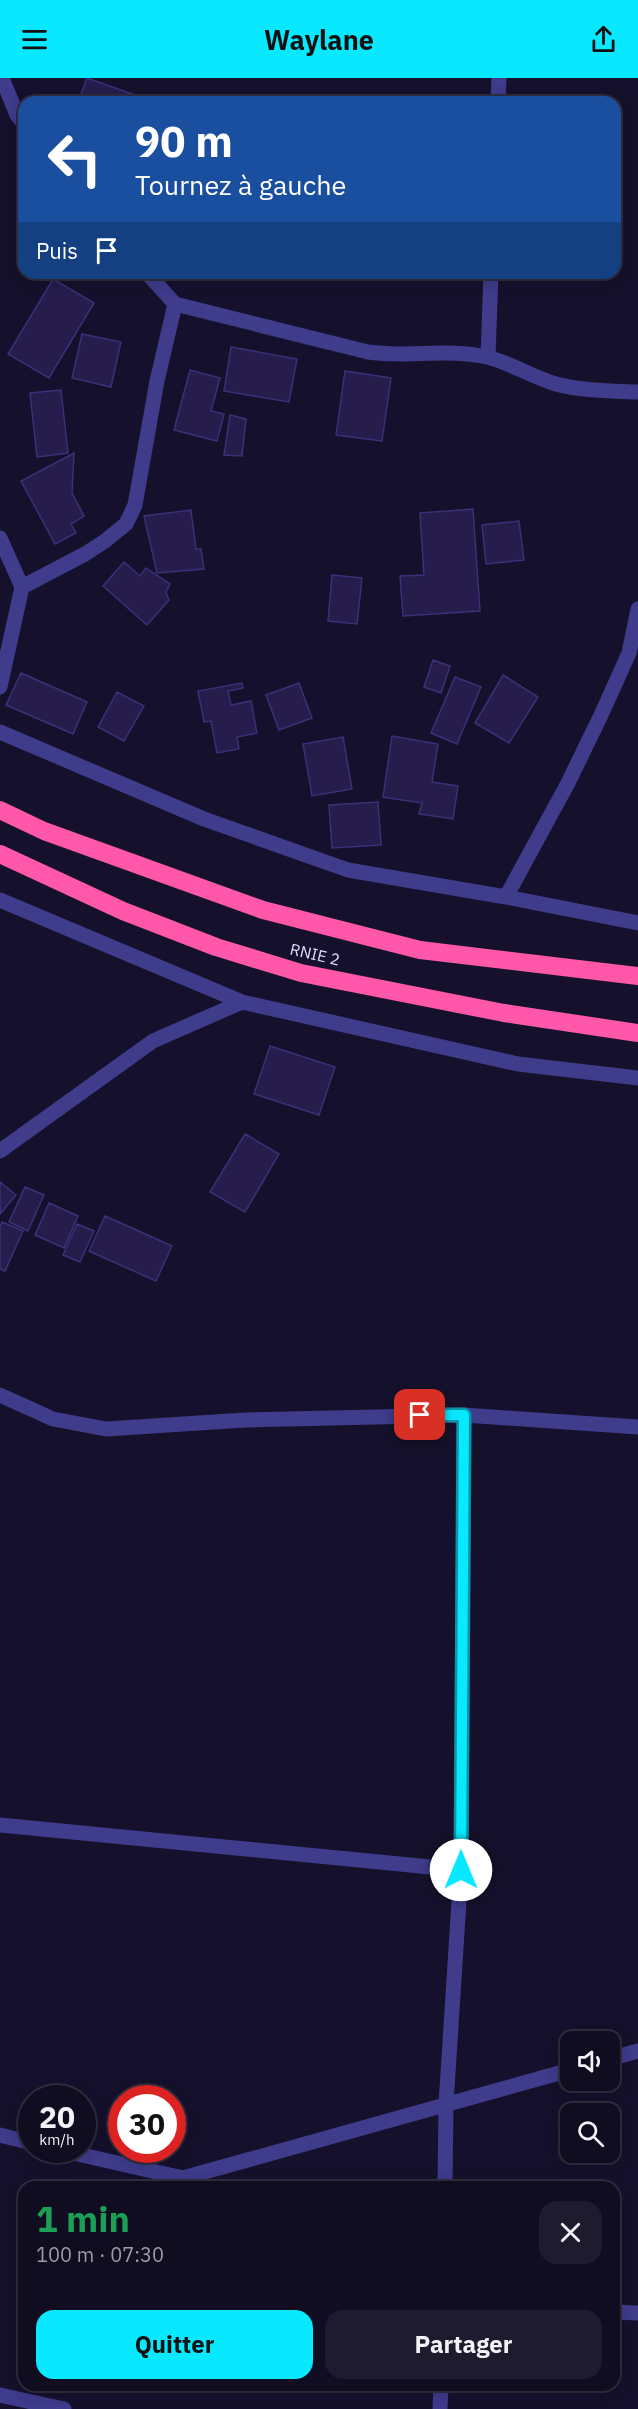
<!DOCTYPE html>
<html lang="fr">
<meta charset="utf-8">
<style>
:root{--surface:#100d21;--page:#1e1b2e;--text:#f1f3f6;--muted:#9c9ca5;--line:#302d3f;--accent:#08e8ff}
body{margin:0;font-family:"IBM Plex Sans",sans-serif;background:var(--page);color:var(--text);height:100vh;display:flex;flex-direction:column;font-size:22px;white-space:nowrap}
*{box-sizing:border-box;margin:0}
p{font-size:20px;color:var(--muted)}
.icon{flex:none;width:33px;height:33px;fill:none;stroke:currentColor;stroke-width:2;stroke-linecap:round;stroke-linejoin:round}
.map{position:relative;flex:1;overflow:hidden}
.side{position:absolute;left:18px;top:2103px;width:602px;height:210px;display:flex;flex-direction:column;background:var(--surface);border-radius:18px;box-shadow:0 3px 15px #0003,0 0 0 2px var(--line)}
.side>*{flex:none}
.guide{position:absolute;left:18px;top:18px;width:603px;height:183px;border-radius:18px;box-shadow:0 3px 15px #0003,0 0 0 2px var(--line);background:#1a4fa0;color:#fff;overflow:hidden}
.buttons{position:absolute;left:560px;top:1953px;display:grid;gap:12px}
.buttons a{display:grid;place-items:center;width:60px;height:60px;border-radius:12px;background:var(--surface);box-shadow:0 3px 15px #0003,0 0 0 2px var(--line);font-size:30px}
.speed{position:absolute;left:18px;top:2007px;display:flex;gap:12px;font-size:30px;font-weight:700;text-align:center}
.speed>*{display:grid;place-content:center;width:78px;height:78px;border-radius:50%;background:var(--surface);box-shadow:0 3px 15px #0003,0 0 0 2px var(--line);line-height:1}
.speed small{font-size:15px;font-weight:400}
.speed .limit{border:9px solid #d22;background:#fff;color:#111}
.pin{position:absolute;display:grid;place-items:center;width:51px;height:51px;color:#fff;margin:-26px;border-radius:12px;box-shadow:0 3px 9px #0006}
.me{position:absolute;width:66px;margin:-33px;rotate:0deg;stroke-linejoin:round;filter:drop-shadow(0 0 4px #0008)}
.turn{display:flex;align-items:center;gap:21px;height:126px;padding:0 18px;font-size:27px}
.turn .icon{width:78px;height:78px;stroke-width:2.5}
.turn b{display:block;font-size:42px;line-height:51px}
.then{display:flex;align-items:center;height:57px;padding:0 18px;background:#0003;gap:12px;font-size:22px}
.round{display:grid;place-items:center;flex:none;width:63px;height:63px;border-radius:18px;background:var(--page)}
.head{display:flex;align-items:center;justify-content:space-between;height:102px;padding:0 18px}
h1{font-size:36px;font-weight:800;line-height:45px;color:#1e9e55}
.action{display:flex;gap:12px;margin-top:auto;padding:12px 18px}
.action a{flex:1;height:69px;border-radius:18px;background:var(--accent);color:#111;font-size:24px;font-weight:800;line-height:69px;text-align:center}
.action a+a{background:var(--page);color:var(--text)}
header{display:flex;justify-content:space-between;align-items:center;height:78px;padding:0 18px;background:var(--accent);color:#111;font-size:27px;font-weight:800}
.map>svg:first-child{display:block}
.building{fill:#261d4d;stroke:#3d2f79;stroke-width:1.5}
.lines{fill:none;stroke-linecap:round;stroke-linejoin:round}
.minor{stroke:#3e3c8b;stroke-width:15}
.highway{stroke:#ff57a9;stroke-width:18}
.route-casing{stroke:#0597a6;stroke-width:15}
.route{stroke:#08e8ff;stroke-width:10}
.labels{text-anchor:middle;stroke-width:6;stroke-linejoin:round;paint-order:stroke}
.street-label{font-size:16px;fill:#dfdcff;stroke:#15112c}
</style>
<header><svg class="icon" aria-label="menu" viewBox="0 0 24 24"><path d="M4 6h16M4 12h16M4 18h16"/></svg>Waylane<svg class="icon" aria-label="share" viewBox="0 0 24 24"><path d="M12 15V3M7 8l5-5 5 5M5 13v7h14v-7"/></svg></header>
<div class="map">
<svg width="638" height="2331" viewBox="0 0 638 2331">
<rect width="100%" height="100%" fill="#15112c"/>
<path class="building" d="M87,0L155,24H78Z
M53,201L94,225L49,300L8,276Z
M82,256L121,264L111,309L72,300Z
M231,269L297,281L289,324L224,313Z
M190,292L220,300L211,333L224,336L217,363L174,352Z
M345,293L391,300L382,363L336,357Z
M61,312L68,375L37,379L30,315Z
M230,337L246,341L242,378L224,377Z
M74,375L72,415L84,438L71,446L76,455L55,466L21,403Z
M473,431L480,533L403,538L400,498L424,497L420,435Z
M191,432L196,471H201L204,491L157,495L144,438Z
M519,443L524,482L486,486L482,447Z
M124,484L140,498L146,490L170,506L166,514L169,522L147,547L103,508Z
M332,497L362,500L357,546L328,543Z
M433,582L450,588L441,615L424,609Z
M21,595L87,624L73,656L6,627Z
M503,597L538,619L509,665L475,645Z
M455,599L481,609L457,666L431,655Z
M242,605L243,610L228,613L231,627L251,623L257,655L237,659L239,671L217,675L211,643L204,644L198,613Z
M299,605L312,640L279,652L266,617Z
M117,614L144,628L124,663L98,649Z
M392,658L438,666L432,704L458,708L453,741L419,736L422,725L383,719Z
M343,659L352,711L312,718L303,666Z
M378,724L381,767L332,770L329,727Z
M270,968L335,989L319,1037L254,1016Z
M245,1056L279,1076L245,1134L210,1114Z
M0,1104L16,1117L0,1136Z
M25,1109L44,1117L28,1153L9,1144Z
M49,1125L78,1138L64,1170L35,1157Z
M105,1138L172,1168L156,1203L89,1173Z
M2,1144L23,1153L5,1193L0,1191V1149Z
M77,1146L94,1153L80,1184L63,1177Z"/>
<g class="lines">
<path class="minor" d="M2,0L17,37L24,46
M498,24L499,0
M147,195L175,226L368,274C407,280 448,270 487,279C511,285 532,299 556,306C582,313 611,313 638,314
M488,279L491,195
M0,460L22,509
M0,609L22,509L85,476L105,463L126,446L135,427L157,303L175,226
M0,654L204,741L348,792L506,819L638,845
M506,819L568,705L602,635L629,575L638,531
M0,822L242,924L518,986L638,1000
M0,1073L153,963L242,924
M0,1317L53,1341L106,1351L245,1342L464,1337L638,1349
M0,1747L461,1792
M609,1981L638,1973
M0,2057L32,2065
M60,2072L183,2100L570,1992
M445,2109L446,2026L461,1792L464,1337
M614,2234L638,2235
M0,2317L64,2331
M440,2331L441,2307"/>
<path class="highway" d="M0,732L44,753L263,832L420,872L638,898
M0,776L123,833L216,869L301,895L504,935L638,955"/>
</g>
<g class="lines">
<defs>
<path id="route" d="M420,1337H464L461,1792"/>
</defs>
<use href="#route" class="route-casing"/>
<use href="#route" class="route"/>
</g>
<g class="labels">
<g class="street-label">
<text transform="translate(315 876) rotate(13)" y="6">RNIE 2</text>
</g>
</g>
</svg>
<div class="buttons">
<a><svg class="icon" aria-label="sound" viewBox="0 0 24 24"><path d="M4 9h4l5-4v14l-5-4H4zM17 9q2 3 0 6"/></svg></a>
<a><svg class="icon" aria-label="search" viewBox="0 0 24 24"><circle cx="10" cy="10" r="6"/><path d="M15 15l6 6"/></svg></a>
</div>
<div class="speed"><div>20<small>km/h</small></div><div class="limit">30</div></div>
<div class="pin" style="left:420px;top:1337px;background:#d93025"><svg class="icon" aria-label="arrive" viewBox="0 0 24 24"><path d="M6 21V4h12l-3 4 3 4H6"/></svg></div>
<svg class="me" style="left:461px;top:1792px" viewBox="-20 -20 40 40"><circle r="19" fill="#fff"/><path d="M0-13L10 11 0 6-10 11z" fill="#08e8ff"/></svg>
<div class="guide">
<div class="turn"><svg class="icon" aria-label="left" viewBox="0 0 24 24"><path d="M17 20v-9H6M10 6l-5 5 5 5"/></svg><div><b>90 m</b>Tournez à gauche</div></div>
<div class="then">Puis<svg class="icon" aria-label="arrive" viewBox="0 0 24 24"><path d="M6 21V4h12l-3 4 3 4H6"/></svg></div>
</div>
<section class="side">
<div class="head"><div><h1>1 min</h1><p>100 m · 07:30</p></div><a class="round"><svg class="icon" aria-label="close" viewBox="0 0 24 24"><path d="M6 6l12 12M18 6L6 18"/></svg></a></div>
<div class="action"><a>Quitter</a><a>Partager</a></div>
</section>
</div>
